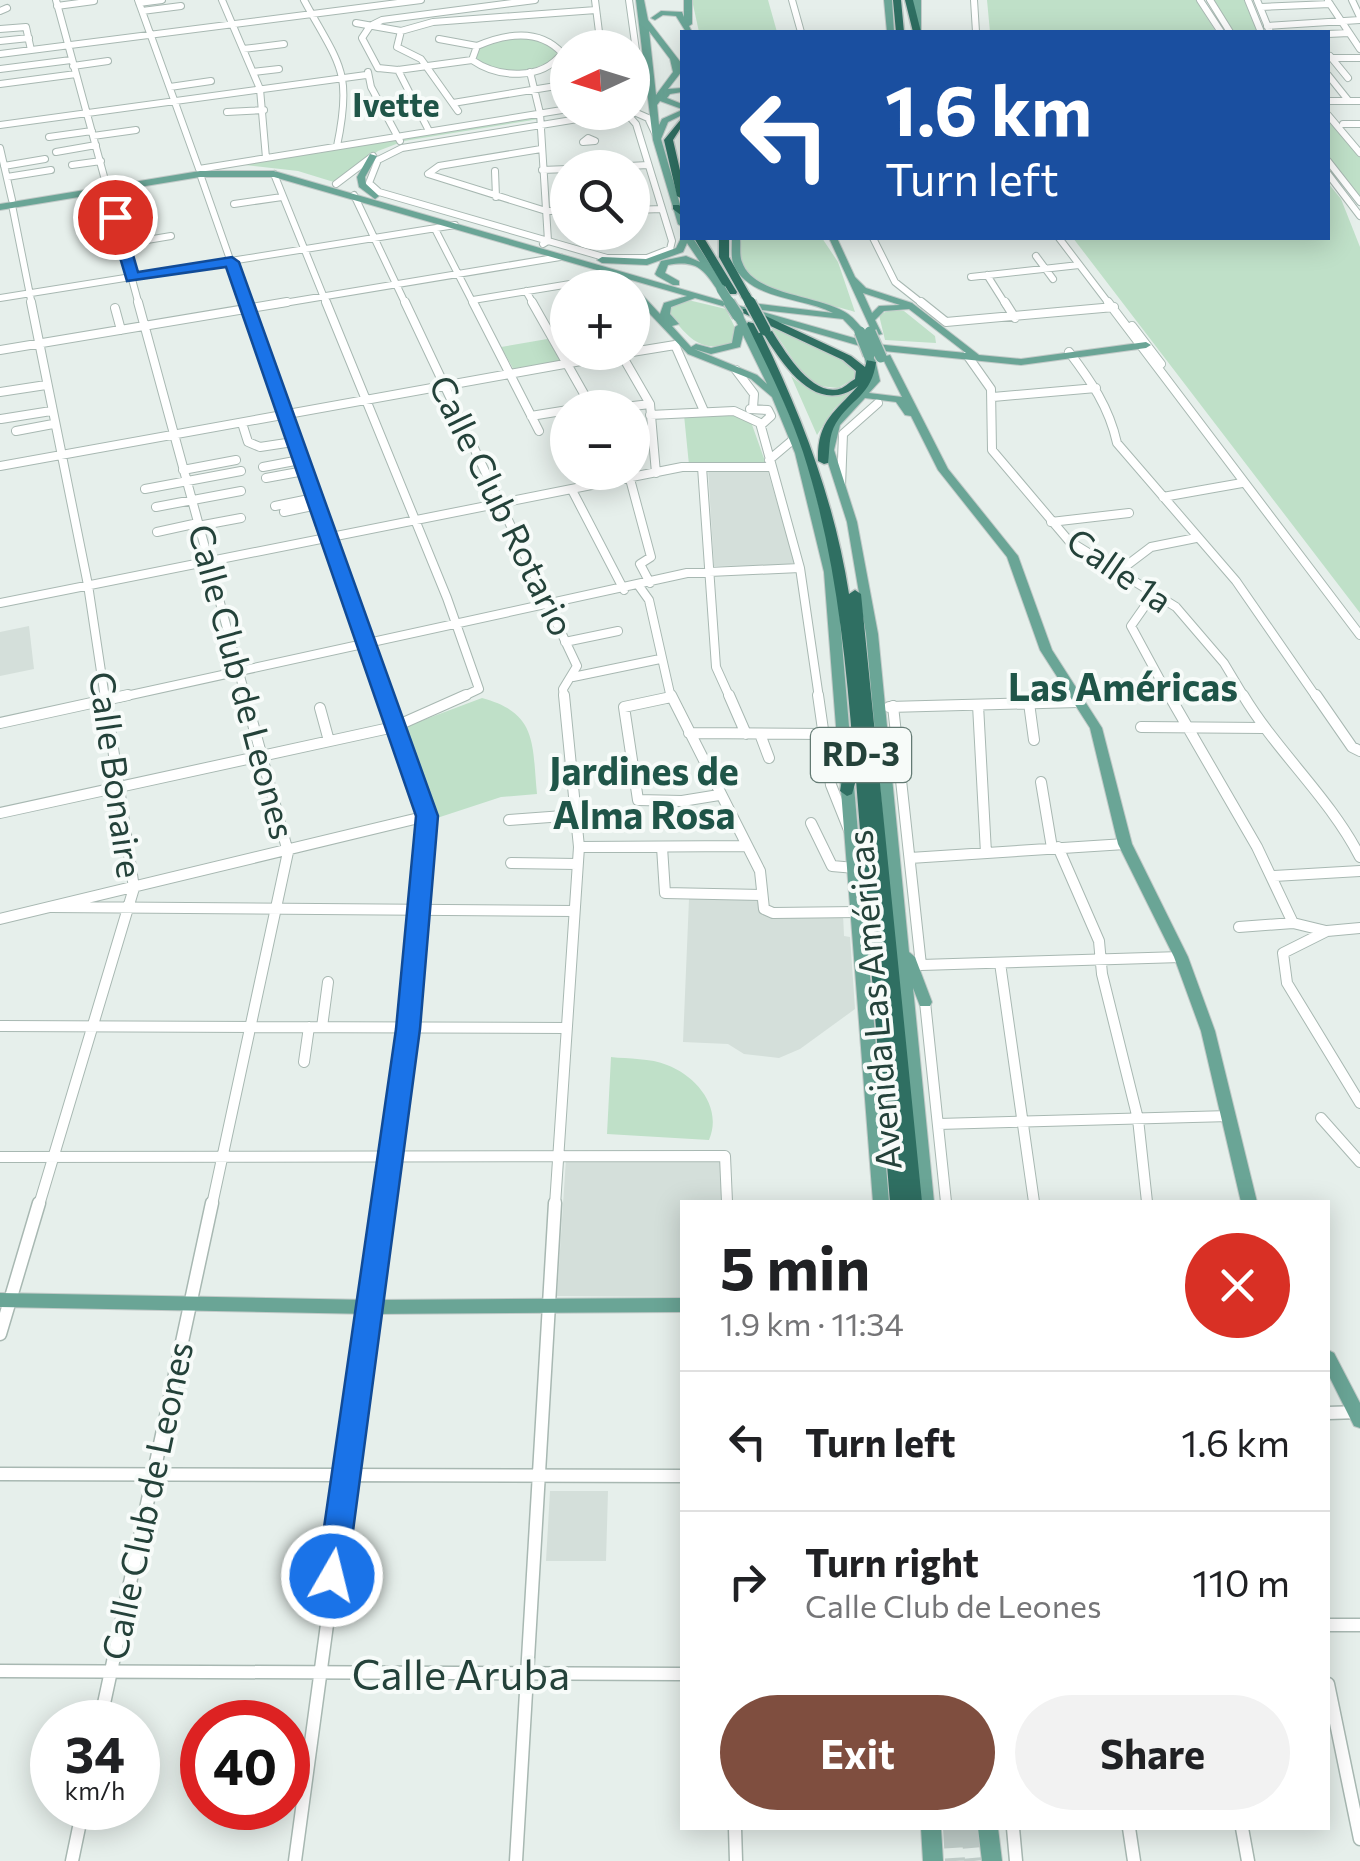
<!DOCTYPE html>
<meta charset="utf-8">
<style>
:root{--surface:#fff;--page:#f2f2f2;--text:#202124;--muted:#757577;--line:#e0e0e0;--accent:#7f4e3f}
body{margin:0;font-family:Commissioner,sans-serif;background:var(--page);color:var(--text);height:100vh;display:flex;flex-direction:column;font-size:38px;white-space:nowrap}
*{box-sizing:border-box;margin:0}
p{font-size:32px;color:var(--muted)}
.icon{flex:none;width:55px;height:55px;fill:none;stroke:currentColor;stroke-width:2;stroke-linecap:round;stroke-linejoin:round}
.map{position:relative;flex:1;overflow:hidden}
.panel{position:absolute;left:680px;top:1200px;width:650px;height:630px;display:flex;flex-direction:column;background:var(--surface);border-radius:0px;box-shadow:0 5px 25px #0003}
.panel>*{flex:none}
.banner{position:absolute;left:680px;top:30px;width:650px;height:210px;border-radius:0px;box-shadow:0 5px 25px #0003;background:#1a4fa0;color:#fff;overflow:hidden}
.needle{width:65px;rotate:266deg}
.controls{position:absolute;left:550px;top:30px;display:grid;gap:20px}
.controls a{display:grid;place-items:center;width:100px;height:100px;border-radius:50%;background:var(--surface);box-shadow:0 5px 25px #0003;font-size:50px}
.speed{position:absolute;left:30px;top:1700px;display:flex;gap:20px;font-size:50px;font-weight:700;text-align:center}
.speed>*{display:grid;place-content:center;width:130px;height:130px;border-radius:50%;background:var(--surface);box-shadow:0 5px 25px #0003;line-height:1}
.speed small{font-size:25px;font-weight:400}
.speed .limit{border:15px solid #d22;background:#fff;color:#111}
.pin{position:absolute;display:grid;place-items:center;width:85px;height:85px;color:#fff;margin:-42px;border:5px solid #fff;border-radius:50%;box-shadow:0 2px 10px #0007}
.me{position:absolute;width:110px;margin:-55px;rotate:8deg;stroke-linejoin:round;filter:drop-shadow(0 0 8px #0008)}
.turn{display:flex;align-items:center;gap:35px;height:210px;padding:0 40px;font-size:45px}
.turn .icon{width:130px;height:130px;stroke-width:2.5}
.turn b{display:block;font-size:70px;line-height:85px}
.round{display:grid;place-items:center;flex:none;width:105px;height:105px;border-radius:52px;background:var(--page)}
.overview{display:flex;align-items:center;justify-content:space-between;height:170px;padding:0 40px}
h1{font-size:60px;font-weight:700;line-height:75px}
.button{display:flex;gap:20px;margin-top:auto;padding:20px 40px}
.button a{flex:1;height:115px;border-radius:60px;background:var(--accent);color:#fff;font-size:40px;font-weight:700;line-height:115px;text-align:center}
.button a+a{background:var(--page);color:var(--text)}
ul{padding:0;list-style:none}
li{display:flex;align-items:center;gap:30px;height:140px;padding:0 40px;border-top:2px solid var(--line)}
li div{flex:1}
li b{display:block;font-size:38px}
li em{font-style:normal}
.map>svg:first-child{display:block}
.built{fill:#d4dfda}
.green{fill:#bfe0c8}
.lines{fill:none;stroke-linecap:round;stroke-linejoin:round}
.highway-tunnel{stroke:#bfccc8;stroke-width:20;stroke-dasharray:20 10;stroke-linecap:butt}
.minor-far3-casing{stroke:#a8b8b2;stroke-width:8}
.minor-far2-casing{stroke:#a8b8b2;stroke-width:10}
.minor-far1-casing{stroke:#a8b8b2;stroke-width:12}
.minor-casing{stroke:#a8b8b2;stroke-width:15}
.major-casing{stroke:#c2cac8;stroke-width:2}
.highway-casing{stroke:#c2cac8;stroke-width:3}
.minor-far3{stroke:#fff;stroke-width:6}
.minor-far2{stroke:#fff;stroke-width:8}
.minor-far1{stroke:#fff;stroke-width:10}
.minor{stroke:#fff;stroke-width:12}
.major{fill:#6aa596;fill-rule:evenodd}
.highway{fill:#2f6f62;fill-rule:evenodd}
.major-bridge-far1-casing{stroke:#c2cac8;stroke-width:10;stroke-linecap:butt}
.major-bridge-casing{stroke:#c2cac8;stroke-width:14;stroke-linecap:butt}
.highway-bridge-far1-casing{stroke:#c2cac8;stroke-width:10;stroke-linecap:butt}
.highway-bridge-casing{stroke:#c2cac8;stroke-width:14;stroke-linecap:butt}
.major-bridge-far1{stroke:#6aa596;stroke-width:9}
.major-bridge{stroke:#6aa596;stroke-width:11}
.highway-bridge-far1{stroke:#2f6f62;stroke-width:9}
.highway-bridge{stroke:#2f6f62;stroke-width:11}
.route{fill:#1a73e8;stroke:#114b97;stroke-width:2.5}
.labels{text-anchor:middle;stroke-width:8;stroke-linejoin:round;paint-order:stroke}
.far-neighbourhood-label{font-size:32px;font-weight:bold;fill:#1f5548;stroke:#f7fbf9}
.shield{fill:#f7fbf9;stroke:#637a73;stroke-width:2.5}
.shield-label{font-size:32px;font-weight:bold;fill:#24423a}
.street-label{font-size:35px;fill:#24423a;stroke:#f7fbf9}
.neighbourhood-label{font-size:38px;font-weight:bold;fill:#1f5548;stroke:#f7fbf9}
.near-street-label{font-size:42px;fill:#24423a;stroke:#f7fbf9}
</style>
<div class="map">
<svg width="1360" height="1861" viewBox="0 0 1360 1861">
<rect width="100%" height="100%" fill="#e6efeb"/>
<path class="built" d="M708,469H767L796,565L714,566Z
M29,626L34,669L0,676V632Z
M759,896L761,912L843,914L844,936L850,937L855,1009L800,1049L779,1058L744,1054L728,1044L683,1042L689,899Z
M566,1159L721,1160L722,1202H682V1297L557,1296Z
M550,1491H608L606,1561H546Z"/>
<path class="green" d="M692,0H768L777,32H699Z
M987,0H1196L1216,32H990Z
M1212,0H1244L1259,32H1233Z
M526,38L549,43L558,53L556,58C530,74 502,76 476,60L479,48L499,39Z
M536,115L539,119L404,141L378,151L337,183L298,171L236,164Z
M1328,120L1360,157V196L1328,156Z
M1328,183L1341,199L1360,247V613L1073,238H1328Z
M740,238H822L838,262L855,312C818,299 727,295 740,238Z
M688,300L726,309L738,334L734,344C699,352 691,340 669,314L671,306Z
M892,309L904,311L935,336L936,343L885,340L879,315Z
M767,321L856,367L857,377L838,388L810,385Z
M553,338L565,362L514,370L501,347Z
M791,376C811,394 830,393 855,390L834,409L817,435Z
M728,413L750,419L766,464L689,465L684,415Z
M482,698C538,713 532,744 537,794L501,797L437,818L402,728Z
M611,1057C628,1059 651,1058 667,1065C696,1076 723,1107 709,1140L607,1134Z"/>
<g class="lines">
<path class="highway-tunnel" d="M953,1828L955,1861
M971,1828L974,1861"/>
<defs>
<path id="minor-far3" d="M56,0L139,305
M138,0L199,169L568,109
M222,0L260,89L266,158
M304,0C339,65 353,70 337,146
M595,0L601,48
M629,0L639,72L634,87
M792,0L801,32
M974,0L976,32
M1200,0L1221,32
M1210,0L1230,32
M1248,0L1261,32
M1257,0L1270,32
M1352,0L1360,17
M1328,1L1360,49
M139,3L162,0
M57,6L94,1
M1261,7L1330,4
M0,11L7,8
M142,11L181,6
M356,23L401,31
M1267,26L1360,20
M0,29L26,27L31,50
M1328,34L1349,33
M439,39L477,46
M0,41L29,38
M243,49L284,44
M0,54L421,0
M1330,56L1348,78
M1328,58H1360
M472,60L477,46C505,34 539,28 562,53
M472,60C498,78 542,81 562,53
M73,66L108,61
M378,68L362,38L370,26L382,20L535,0
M378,68L398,70L472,60
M0,69L71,60
M398,70L429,131
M253,72L279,69
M368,72L371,87L400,141
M530,72L540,113L548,241L543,244
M1328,75L1348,100
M0,84L76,74
M170,87L211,81
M1328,101H1360
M453,103L568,84
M458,111L421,59L397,47L401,31L433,22L596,10
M632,111L648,118L655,133
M227,112L264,110
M602,115H628L636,124L672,241L670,249L647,258H607L379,192L369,183L378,160L402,148Z
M1328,115L1360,153
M1343,124H1360
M0,125L366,75
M93,136L136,130
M49,137L92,131
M588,138L595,141L583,142Z
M0,148L12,200
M541,149L439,166L428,174L546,211H568
M56,152L96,145
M1328,161L1360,202
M72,165L101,161
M4,166L45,159
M591,168L648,165
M542,170L568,169
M495,171L496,197
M200,174L246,305
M274,174L327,305
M1328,174L1360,216
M7,177L51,170
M336,184L373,156
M354,195L406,305
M234,204L282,197
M12,205L32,305
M632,210L662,209
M435,229L474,305
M873,238L895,282L924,305
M1059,238L1110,305
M123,244L171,236
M1036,256L1053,279
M987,275L1006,305
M971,277L1079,265
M526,291L534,305
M0,298L455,225
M473,300L576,283L580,288
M272,305L560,257"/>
<path id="minor-far2" d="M31,302L88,585L105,698
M138,302L246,698
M245,302L385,698
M326,302L447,598L479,689L460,698
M405,302L577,666L563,689L564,698
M473,302L539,431
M532,302L592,408
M921,302L946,322L1114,307
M1005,302L1015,318
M1108,302L1360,635
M115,308L121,330
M1132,326L1161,364
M0,350L287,302
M620,352L650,404L656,473
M632,352L675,345L704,411
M1069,352C1091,381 1109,407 1117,443L1236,581L1317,698
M967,355L991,389L992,450L1069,541L1176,607L1224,663L1245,698
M736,370L754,394L753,408
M0,392L46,385
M993,397L1096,388
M616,408L650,404
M750,409L768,410L771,416L761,425
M650,415L734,411L760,423L800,568L819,698
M531,416L568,410
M1,419L51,411
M242,423L248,442L260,447L293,442
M16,431L53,424
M769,460L795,438
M0,466L631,352
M263,467L300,460
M702,467L716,667L730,698
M183,470L236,460
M266,478L304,471
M630,479L651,557L640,564L650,583
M841,486L843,434L878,403
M145,489L241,471
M573,492L624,590
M1163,497L1242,483
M275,506L314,498
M156,507L241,491
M284,512L317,505
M1051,522L1129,513
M198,526L241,518
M157,532L198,523
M1118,572L1151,547L1196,538
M639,586L649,600L671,698
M1161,595L1145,606L1131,626L1170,698
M0,603L682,467H771
M565,642L618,631
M573,677L660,659
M117,698L687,573L800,568"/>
<path id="minor-far1" d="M671,695L760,871L764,909L773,913L858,912
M729,695L746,734
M818,695L831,785L849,830
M1169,695L1257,847L1293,923
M1243,695C1278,753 1329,797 1360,857
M1316,695L1352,747L1360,751
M671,697L624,707L638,800L682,801L719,795
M1029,703L1034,740
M978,705L986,853
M893,706L921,965
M889,707L1078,702
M320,708L329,741
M0,723L128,695
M1141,727L1263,728
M689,733L825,734
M760,734L769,758
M1041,782L1052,848
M0,813L394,727L466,695
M509,820L577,815
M811,823L832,866L855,868
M579,847L747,846
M662,847L665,893L762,895
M1058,847L1099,941L1102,974L1138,1119L1147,1202
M910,858L1125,844
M511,863L577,864
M1274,876L1360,871
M51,907L574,911
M0,919L427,816
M1239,927L1293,923L1326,931
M1360,928L1327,931L1283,953L1287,983L1360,1103
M1000,963L1034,1202
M921,965L1181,957
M925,1002L946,1202
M0,1026L566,1028
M322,1027L328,982
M304,1062L309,1027
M1321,1118L1360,1162
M938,1124L1230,1116
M0,1157L725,1156L727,1202
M39,1205L134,888L105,695
M212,1205L288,852L245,695
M384,1205L408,1029L427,816L384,695
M555,1205L579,847L564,695"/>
<path id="minor" d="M0,1334L39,1203
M1328,1413L1360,1412
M0,1474L682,1476
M1328,1625H1360
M0,1671L682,1674
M1328,1684L1360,1839
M100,1722L212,1203
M735,1828L736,1861
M1013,1828L1016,1861
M1129,1828L1134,1861
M1242,1828L1248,1861
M72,1861L83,1808
M295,1861L384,1203
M516,1861L555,1203"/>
<path id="major" d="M636,0H644L648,20L682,64V71L668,89L682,88V92L670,94L667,98L682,104V109L660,101L657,105L659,125L662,119L682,110V115L668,122L661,139L682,211V227L678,224L653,140ZM649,31L670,59L673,72L656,95Z
M684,0H692V24L689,26L692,32H686L676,16L663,15L655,20L651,18L661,11L682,12L684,17Z
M884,0H892L894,32H887Z
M913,0H921V32H914Z
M370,154L377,156L365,177L366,184L379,196L375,199L359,187L357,177Z
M200,171H274L747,308L748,304L751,303L833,313C803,297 747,300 733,263C731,256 732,246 732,238H740C741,245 739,255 742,262C753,296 821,295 848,314C855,319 860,326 865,332L857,334L843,319L752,309L875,344L966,353L909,309L884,311L875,320L882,334L874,336L829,238H837L855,277L866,288L912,303L979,355L1021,359L1146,342L1151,345L1146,348L1021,365L874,350L695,298L671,307L670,314L679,324L672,326L691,347L696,344L711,348L732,343L735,327L738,325L733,316L738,313L743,316L767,360L805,453L836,572L889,1202H873L824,572L795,453L772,397L751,379L688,354L632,295V288H628L635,287L660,314L664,303L687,296L274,177H200L0,210V204ZM863,293L900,305L879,306L872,313ZM743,335L767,384L757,375L694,349L711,354L740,347Z
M682,236L693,238L726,289L724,291H718C703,268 696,260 668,265L665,273L679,281V285H673L657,276L655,274L661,261L686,256L700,262L687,243L683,252L647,265L602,263L597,260L602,257L646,259L676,248Z
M869,352L874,355L880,381L869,393L902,397L882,357L890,355L948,469L1018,556L1052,650L1102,728L1132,844L1188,957L1215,1031L1257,1202H1241L1201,1031L1174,957L1118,844L1090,728L1040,650L1007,557L938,470L911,416L905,415L896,402L865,398L840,425L834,450L857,522L878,634L909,952L915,957L932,1002L930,1006H920L913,988L934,1202H918L866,634L847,522L824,450L830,424L870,381L864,355Z
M0,1293L370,1300L682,1298V1312L370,1314L0,1307Z
M1328,1350L1334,1353L1360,1403V1428L1354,1426L1328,1374Z
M921,1828H941L943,1861H923Z
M978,1828H998L1002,1861H982Z"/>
<path id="highway" d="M893,0H901L904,32H896Z
M905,0H913L921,32H913Z
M682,118V126L673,140L682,179V199L677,196L664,140Z
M673,205H679L682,208V216L673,209Z
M694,238H704L737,292L736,294H728Z
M719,238H729V257L751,296L750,298H742L719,257Z
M743,309H751L851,356L865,367L867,360L876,362C872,395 851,399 836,423C828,436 830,450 828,463L824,464L818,461C817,421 834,413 858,386C816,417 783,365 763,333L772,331C784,350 813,400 842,388C843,388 854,379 855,379L856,371L843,360L743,313Z
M748,322L757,324C800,411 834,498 849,594L855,590L861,594L922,1202H890L856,780L852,794L847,796L840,791L847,753L853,749C845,648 834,548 803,452C788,407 767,366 747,324Z"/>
</defs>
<use href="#minor-far3" class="minor-far3-casing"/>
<use href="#minor-far2" class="minor-far2-casing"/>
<use href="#minor-far1" class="minor-far1-casing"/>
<use href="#minor" class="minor-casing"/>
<use href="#major" class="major-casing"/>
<use href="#highway" class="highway-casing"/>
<use href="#minor-far3" class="minor-far3"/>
<use href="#minor-far2" class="minor-far2"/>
<use href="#minor-far1" class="minor-far1"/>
<use href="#minor" class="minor"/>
<use href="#major" class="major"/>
<use href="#highway" class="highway"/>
<defs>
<path id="major-bridge-far1" d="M721,289L731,305"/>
<path id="major-bridge" d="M729,302L738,316
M860,332L869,355
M870,332L881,357"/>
<path id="highway-bridge-far1" d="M746,296L751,305"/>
<path id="highway-bridge" d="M750,302L765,330"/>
</defs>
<use href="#major-bridge-far1" class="major-bridge-far1-casing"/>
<use href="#major-bridge" class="major-bridge-casing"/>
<use href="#highway-bridge-far1" class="highway-bridge-far1-casing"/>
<use href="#highway-bridge" class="highway-bridge-casing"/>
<use href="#major-bridge-far1" class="major-bridge-far1"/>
<use href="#major-bridge" class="major-bridge"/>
<use href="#highway-bridge-far1" class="highway-bridge-far1"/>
<use href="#highway-bridge" class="highway-bridge"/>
</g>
<path class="route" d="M115,212L122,217L138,272L232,257L239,262L438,816L420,1029L347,1576L342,1587L332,1591L321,1587L317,1576L396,1029L416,816L226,267L127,281L108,217Z"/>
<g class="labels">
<g class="far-neighbourhood-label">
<text x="396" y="117">Ivette</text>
</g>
<rect class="shield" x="811" y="728" width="100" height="54" rx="8"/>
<g class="shield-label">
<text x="861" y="766">RD-3</text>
</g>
<g class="street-label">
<text transform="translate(501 506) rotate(64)" y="12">Calle Club Rotario</text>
<text transform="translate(1119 571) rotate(35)" y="12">Calle 1a</text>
<text transform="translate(241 682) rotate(75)" y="12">Calle Club de Leones</text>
<text transform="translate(115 775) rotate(82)" y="12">Calle Bonaire</text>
<text transform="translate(875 1000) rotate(-95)" y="12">Avenida Las Américas</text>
<text transform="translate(148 1501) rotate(-78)" y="12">Calle Club de Leones</text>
</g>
<g class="neighbourhood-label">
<text x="1123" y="701">Las Américas</text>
<text x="644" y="785">Jardines de<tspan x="644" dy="44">Alma Rosa</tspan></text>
</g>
<g class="near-street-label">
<text x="461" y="1690">Calle Aruba</text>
</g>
</g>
</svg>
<div class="controls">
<a><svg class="needle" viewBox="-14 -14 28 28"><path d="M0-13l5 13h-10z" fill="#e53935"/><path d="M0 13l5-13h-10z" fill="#757577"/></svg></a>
<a><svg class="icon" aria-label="search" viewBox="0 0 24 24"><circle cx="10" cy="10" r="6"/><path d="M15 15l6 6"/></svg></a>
<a>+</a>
<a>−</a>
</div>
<div class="speed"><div>34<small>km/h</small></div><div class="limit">40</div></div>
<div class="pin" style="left:115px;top:217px;background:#d93025"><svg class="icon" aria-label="arrive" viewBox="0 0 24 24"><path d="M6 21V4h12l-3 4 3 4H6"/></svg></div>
<svg class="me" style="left:332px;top:1576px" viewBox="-20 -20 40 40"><circle r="17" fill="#1a73e8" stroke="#fff" stroke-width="3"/><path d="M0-11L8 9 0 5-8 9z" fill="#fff"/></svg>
<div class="banner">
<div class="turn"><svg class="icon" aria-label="left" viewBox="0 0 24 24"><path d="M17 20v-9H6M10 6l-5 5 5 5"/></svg><div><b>1.6 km</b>Turn left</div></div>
</div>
<section class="panel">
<div class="overview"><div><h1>5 min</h1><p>1.9 km · 11:34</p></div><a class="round" style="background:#d93025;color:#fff"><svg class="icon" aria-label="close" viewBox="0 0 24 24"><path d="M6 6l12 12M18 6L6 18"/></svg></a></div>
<ul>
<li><svg class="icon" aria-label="left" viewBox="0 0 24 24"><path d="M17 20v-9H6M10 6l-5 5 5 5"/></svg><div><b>Turn left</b></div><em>1.6 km</em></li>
<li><svg class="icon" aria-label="right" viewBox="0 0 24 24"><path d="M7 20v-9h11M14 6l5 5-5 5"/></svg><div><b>Turn right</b><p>Calle Club de Leones</p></div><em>110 m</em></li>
</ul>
<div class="button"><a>Exit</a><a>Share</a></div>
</section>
</div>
